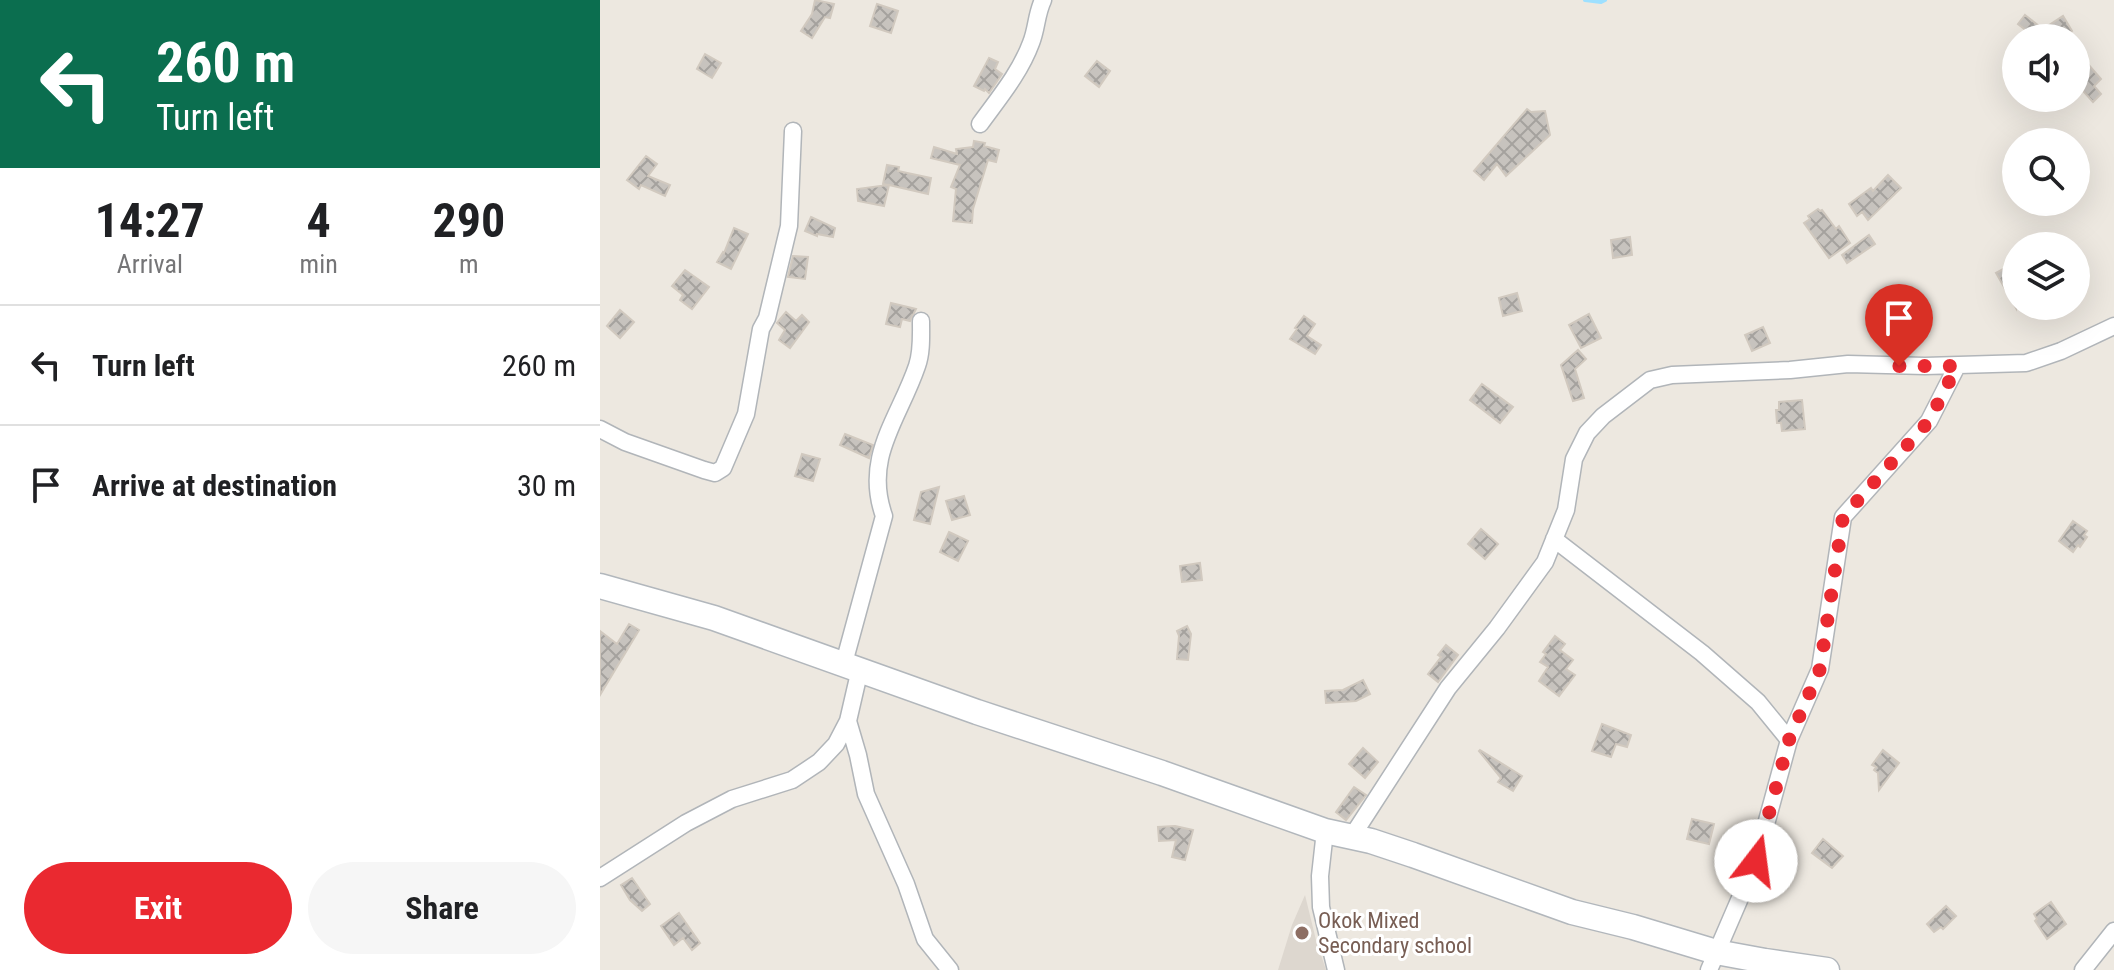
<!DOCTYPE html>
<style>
:root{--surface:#fff;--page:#f6f6f6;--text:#202124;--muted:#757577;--line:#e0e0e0;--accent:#ea2930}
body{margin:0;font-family:"Roboto Condensed",sans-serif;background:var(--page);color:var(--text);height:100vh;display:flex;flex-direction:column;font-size:30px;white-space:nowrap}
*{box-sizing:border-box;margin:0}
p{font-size:26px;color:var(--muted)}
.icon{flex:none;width:44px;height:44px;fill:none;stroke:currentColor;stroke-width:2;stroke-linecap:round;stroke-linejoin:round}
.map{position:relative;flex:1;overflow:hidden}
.details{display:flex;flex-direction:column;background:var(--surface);width:600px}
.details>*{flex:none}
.hud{background:#0b6e4f;color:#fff;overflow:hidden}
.tools{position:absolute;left:1402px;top:24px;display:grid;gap:16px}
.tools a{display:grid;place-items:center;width:88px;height:88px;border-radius:50%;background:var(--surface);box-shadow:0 8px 32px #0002;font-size:40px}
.pin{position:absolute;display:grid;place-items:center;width:68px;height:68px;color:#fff;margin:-82px -34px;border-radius:50% 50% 50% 0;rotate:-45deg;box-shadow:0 0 8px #0007}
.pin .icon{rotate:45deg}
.me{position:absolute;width:88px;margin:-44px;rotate:15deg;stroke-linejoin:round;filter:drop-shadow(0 0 6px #0008)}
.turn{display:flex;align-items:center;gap:28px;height:168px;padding:0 24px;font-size:36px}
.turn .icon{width:104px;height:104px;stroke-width:2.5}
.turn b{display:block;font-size:56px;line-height:68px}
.eta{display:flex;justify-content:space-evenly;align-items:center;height:136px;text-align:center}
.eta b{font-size:48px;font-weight:700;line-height:56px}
.button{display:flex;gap:16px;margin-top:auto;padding:16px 24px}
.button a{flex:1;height:92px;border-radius:48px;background:var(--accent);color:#fff;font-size:32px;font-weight:700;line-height:92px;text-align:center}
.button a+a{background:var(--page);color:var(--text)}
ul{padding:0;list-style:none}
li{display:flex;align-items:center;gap:24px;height:120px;padding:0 24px;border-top:2px solid var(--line)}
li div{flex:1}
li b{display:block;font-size:30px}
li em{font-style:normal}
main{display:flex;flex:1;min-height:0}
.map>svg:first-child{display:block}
.education{fill:#ddd7cf}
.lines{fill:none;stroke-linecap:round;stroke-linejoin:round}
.stream{stroke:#9ee0ff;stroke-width:4}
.building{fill:url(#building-cross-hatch);stroke:#d1c9bf;stroke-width:2}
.street-casing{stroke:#b1b5b9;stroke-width:19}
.secondary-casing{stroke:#b2b7bc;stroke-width:27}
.street{stroke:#fff;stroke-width:16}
.secondary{stroke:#fff;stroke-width:24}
.route{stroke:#ea2930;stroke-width:14;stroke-dasharray:0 25.2}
.education-dot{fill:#8d6e63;stroke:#fff;stroke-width:3}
.labels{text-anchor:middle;stroke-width:6;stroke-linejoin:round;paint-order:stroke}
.education-label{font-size:22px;fill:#785e54;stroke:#fff;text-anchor:start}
</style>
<main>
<section class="details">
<div class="hud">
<div class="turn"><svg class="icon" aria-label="left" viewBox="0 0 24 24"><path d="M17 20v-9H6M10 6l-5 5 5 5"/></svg><div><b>260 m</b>Turn left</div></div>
</div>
<div class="eta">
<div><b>14:27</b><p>Arrival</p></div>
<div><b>4</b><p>min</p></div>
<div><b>290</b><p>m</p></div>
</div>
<ul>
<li><svg class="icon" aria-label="left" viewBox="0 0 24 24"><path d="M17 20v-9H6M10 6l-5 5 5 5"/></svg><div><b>Turn left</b></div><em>260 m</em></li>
<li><svg class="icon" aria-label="arrive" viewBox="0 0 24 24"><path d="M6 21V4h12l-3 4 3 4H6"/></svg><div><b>Arrive at destination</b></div><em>30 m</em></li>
</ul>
<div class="button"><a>Exit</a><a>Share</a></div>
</section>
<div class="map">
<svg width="1514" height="970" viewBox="0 0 1514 970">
<defs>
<pattern id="building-cross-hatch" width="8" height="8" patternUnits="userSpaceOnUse" patternTransform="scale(2)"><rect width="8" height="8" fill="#c7c3be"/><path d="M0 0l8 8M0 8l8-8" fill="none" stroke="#a5a29e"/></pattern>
</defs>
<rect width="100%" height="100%" fill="#ede8e0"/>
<path class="education" d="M705,895L716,940L726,970H678L692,925Z"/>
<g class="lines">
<path class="stream" d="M985,0L1001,2L1005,0"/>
</g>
<path class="building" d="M215,0L234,4L230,18L225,17L212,38L201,31L212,14Z
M277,4L298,11L291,33L270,26Z
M1425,15L1443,29L1463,16L1472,31L1461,38H1429L1433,36L1418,24Z
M105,54L121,63L112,78L97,69Z
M389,58L398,62L395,69L402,74L389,93L385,89L384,91L374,86Z
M497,61L510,71L499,87L485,76Z
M1487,63L1501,79L1494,86L1501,94L1493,102L1476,83V72Z
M927,109L931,112L945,111L950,135L906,176L897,164L884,180L874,171Z
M374,141L385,143L384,146L399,150L396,162L388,160L373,209L372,223L353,221L356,189L351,187L360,165L331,158L334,147L357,154L356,149L373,147Z
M46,156L57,164L48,176L70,185L65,196L41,185L39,189L27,180Z
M287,165L299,167L298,171L331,178L328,194L289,185L284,206L258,201L257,189L288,185L283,184Z
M1288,175L1301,188L1268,220L1262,212L1257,216L1249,204L1271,188L1273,191Z
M1218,209L1220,211L1222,210L1236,229L1239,226L1250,243L1229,258L1204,223L1210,219L1208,216Z
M211,217L235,228L233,237L217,234V236L205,231Z
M134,228L148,234L131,269L117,262L123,252L124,253Z
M1269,235L1275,244L1247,263L1242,255Z
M1030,237L1032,255L1013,258L1011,240Z
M193,256L208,257L205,279L188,277Z
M1416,262V308L1396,273Z
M85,270L109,287L92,309L80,300L83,295L72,286Z
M917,293L922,311L903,316L899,298Z
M291,303L316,309L310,321L302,319L300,327L286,324Z
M20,310L34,322L20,338L7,326Z
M186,312L196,321L202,315L209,322L190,348L179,340L185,330L177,323Z
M989,314L1001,338L981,348L969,325Z
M704,316L715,324L707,336L721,345L715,354L690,339L697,329L695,328Z
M1163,327L1170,343L1152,351L1145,335Z
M978,350L986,359L975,369L984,398L973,401L961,365Z
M882,384L913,407L900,423L870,400Z
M1202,400L1205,429L1182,431L1181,423H1177L1176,410H1179V402Z
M245,434L273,445L269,458L240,445Z
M202,454L220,459L213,481L195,476Z
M339,487L330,524L314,520L321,492Z
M364,496L370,515L352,520L346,501Z
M1473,521L1487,531L1484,535L1487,537L1480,547L1478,545L1473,552L1459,541Z
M881,529L898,544L885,559L868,544Z
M349,532L368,541L358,561L340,552Z
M600,563L602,580L582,582L580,566Z
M29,624L39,630L0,695V631L17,644Z
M587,626L591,634L588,660L577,659L579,636L577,631Z
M955,636L965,644L960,650L973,660L966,669L975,675L959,696L939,681L948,667L940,662L946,654L943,652Z
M846,645L858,655L838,682L828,674L841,657L838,655Z
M763,680L770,694L756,701L726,703L725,691L743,690Z
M1002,724L1031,735L1027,747L1016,744L1011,757L992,751Z
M763,748L778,762L765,778L749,764Z
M880,750L922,776L913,791L898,782L901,778L879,751Z
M1283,750L1299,763L1279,790L1278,773L1274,770L1276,767L1272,765Z
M754,787L766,795L746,820L736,812Z
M1092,819L1114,824L1109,844L1087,839Z
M575,826L593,830L585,860L572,857L576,840L559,841L558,827Z
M1223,839L1243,856L1232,868L1212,853Z
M32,878L50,904L42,911L30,900L21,885Z
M1451,902L1466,924L1447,939L1435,921L1437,919L1434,914Z
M1346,906L1356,916L1343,929L1341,927L1334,932L1327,924Z
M79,913L100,943L92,950L83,938L74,945L61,926Z"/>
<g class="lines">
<defs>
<path id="street" d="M380,124C398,99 420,73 431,43C437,28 436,15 443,0
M0,429L25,442L104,470L115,473L123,468L146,414L161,329L167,318L189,226L193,131
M954,539L1102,653L1158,702L1189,740
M244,663L284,516C263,457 299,419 317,366C322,352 321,336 321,321
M248,721L258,755L266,794L306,884L325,939L350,970
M725,831L720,876L721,907L736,970
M751,838L848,688L897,628L945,562L966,510L974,459L987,433L1003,416L1050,380L1072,375L1190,370L1248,364L1325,366L1426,363L1461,351L1514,326
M0,878L86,823L132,799L192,780L219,762L236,744L248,721L260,669
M1109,970L1156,861L1189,740L1220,669L1243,517L1329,421L1357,366
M1483,970L1514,931"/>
<path id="secondary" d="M0,586L114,618L377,712L562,773L725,831L771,841L813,855L972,912L1033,927L1116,952L1165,961L1227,970"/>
</defs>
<use href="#street" class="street-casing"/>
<use href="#secondary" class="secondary-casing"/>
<use href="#street" class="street"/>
<use href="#secondary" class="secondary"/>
</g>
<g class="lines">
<path class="route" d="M1156,861L1189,740L1220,669L1243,517L1329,421L1357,366H1299"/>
</g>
<circle class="education-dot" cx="702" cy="933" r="8"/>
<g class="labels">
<g class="education-label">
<text x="718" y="928">Okok Mixed<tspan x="718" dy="25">Secondary school</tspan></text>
</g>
</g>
</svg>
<div class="tools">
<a><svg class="icon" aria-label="sound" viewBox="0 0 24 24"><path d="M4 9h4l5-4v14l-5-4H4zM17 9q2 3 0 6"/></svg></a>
<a><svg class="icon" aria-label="search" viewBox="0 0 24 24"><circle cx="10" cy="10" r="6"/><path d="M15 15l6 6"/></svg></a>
<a><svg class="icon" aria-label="layers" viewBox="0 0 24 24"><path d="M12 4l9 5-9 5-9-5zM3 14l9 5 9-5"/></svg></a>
</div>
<div class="pin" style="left:1299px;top:366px;background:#d93025"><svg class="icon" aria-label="arrive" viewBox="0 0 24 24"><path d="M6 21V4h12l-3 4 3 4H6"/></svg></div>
<svg class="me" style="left:1156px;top:861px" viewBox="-20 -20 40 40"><circle r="19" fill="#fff"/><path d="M0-13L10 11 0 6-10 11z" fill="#ea2930"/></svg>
</div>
</main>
